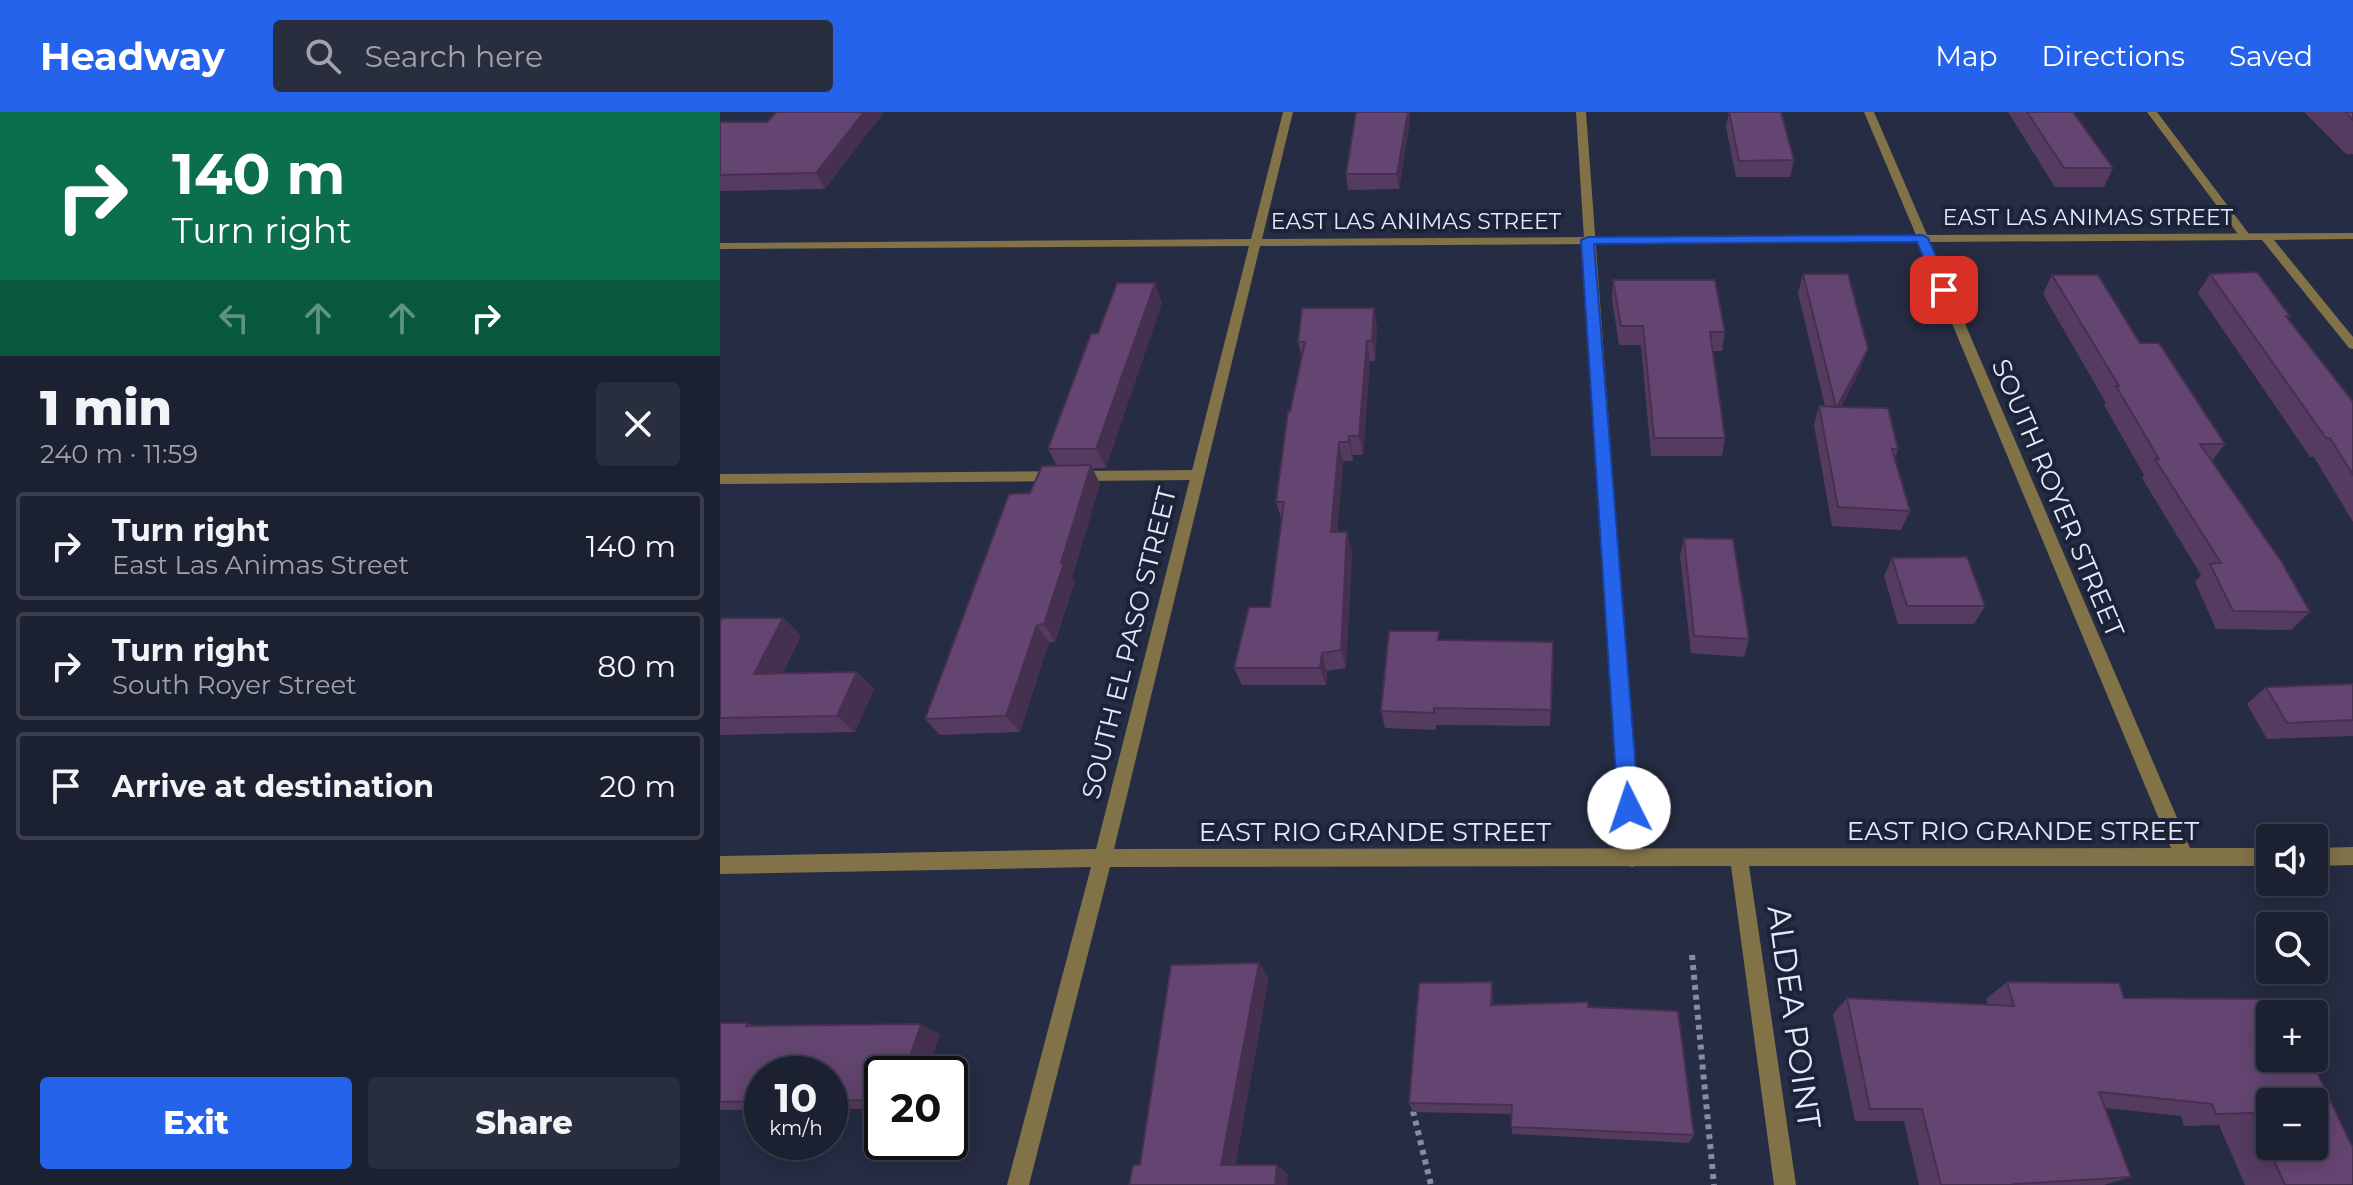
<!DOCTYPE html>
<meta charset="utf-8">
<style>
:root{--surface:#1c2132;--page:#292e3e;--text:#f1f3f6;--muted:#a0a3ac;--line:#3a3e4d;--accent:#2563eb}
body{margin:0;font-family:Montserrat,sans-serif;background:var(--page);color:var(--text);height:100vh;display:flex;flex-direction:column;font-size:30px;white-space:nowrap}
*{box-sizing:border-box;margin:0}
p{font-size:26px;color:var(--muted)}
.icon{flex:none;width:44px;height:44px;fill:none;stroke:currentColor;stroke-width:2;stroke-linecap:round;stroke-linejoin:round}
.map{position:relative;flex:1;overflow:hidden}
.sheet{display:flex;flex-direction:column;background:var(--surface);width:720px}
.sheet>*{flex:none}
.top-card{background:#0b6e4f;color:#fff;overflow:hidden}
.fabs{position:absolute;left:1536px;top:712px;display:grid;gap:16px}
.fabs a{display:grid;place-items:center;width:72px;height:72px;border-radius:8px;background:var(--surface);box-shadow:0 4px 20px #0003,0 0 0 2px var(--line);font-size:40px}
.speed{position:absolute;left:24px;top:944px;display:flex;gap:16px;font-size:40px;font-weight:700;text-align:center}
.speed>*{display:grid;place-content:center;width:104px;height:104px;border-radius:50%;background:var(--surface);box-shadow:0 4px 20px #0003,0 0 0 2px var(--line);line-height:1}
.speed small{font-size:20px;font-weight:400}
.speed .limit{border:4px solid #111;border-radius:12px;background:#fff;color:#111}
.pin{position:absolute;display:grid;place-items:center;width:68px;height:68px;color:#fff;margin:-34px;border-radius:16px;box-shadow:0 4px 12px #0006}
.me{position:absolute;width:88px;margin:-44px;rotate:356deg;stroke-linejoin:round;filter:drop-shadow(0 0 6px #0008)}
.turn{display:flex;align-items:center;gap:28px;height:168px;padding:0 40px;font-size:36px}
.turn .icon{width:104px;height:104px;stroke-width:2.5}
.turn b{display:block;font-size:56px;line-height:68px}
.lanes{display:flex;align-items:center;height:76px;padding:0 40px;background:#0003;justify-content:center;gap:40px;direction:ltr}
.lanes .off{opacity:.35}
.round{display:grid;place-items:center;flex:none;width:84px;height:84px;border-radius:8px;background:var(--page)}
.summary{display:flex;align-items:center;justify-content:space-between;height:136px;padding:0 40px}
h1{font-size:48px;font-weight:800;line-height:60px}
.action{display:flex;gap:16px;margin-top:auto;padding:16px 40px}
.action a{flex:1;height:92px;border-radius:8px;background:var(--accent);color:#fff;font-size:32px;font-weight:800;line-height:92px;text-align:center}
.action a+a{background:var(--page);color:var(--text)}
ul{padding:0;list-style:none}
li{display:flex;align-items:center;gap:24px;height:108px;margin:0 16px 12px;padding:0 24px;border:4px solid var(--line);border-radius:8px}
li div{flex:1}
li b{display:block;font-size:30px}
li em{font-style:normal}
header{display:flex;align-items:center;gap:48px;box-sizing:border-box;height:112px;padding:0 40px;background:var(--accent);color:#fff}
header strong{font-size:38px}
nav{display:flex;gap:44px;margin-inline-start:auto;font-size:28px}
.search{width:560px;height:72px;background:var(--page);display:flex;align-items:center;gap:20px;box-sizing:border-box;padding:0 28px;border-radius:8px;color:var(--muted);font-size:30px}
main{display:flex;flex:1;min-height:0}
.map>svg:first-child{display:block}
.lines{fill:none;stroke-linecap:round;stroke-linejoin:round}
.path{stroke:#878ca0;stroke-width:6;stroke-dasharray:5 5;stroke-linecap:butt}
.lane{fill:#827248;fill-rule:evenodd}
.street{fill:#827248;fill-rule:evenodd}
.wall{fill:#563b61}
.shaded-wall{fill:#46304f}
.building{fill:#644571;stroke:#46304f;stroke-width:2;fill-rule:evenodd}
.route{fill:#2563eb;stroke:#184099;stroke-width:2}
.labels{text-anchor:middle;stroke-width:8;stroke-linejoin:round;paint-order:stroke}
.far-street-label{font-size:22px;fill:#e4e9f9;stroke:#1c2238}
.street-label{font-size:26px;fill:#e4e9f9;stroke:#1c2238}
.near-street-label{font-size:32px;fill:#e4e9f9;stroke:#1c2238}
</style>
<header>
<strong>Headway</strong>
<div class="search"><svg class="icon" aria-label="search" viewBox="0 0 24 24"><circle cx="10" cy="10" r="6"/><path d="M15 15l6 6"/></svg>Search here</div>
<nav><a>Map</a><a>Directions</a><a>Saved</a></nav>
</header>
<main>
<section class="sheet">
<div class="top-card">
<div class="turn"><svg class="icon" aria-label="right" viewBox="0 0 24 24"><path d="M7 20v-9h11M14 6l5 5-5 5"/></svg><div><b>140 m</b>Turn right</div></div>
<div class="lanes"><svg class="icon off" aria-label="left" viewBox="0 0 24 24"><path d="M17 20v-9H6M10 6l-5 5 5 5"/></svg><svg class="icon off" aria-label="ahead" viewBox="0 0 24 24"><path d="M12 20V5M6 11l6-6 6 6"/></svg><svg class="icon off" aria-label="ahead" viewBox="0 0 24 24"><path d="M12 20V5M6 11l6-6 6 6"/></svg><svg class="icon" aria-label="right" viewBox="0 0 24 24"><path d="M7 20v-9h11M14 6l5 5-5 5"/></svg></div>
</div>
<div class="summary"><div><h1>1 min</h1><p>240 m · 11:59</p></div><a class="round"><svg class="icon" aria-label="close" viewBox="0 0 24 24"><path d="M6 6l12 12M18 6L6 18"/></svg></a></div>
<ul>
<li><svg class="icon" aria-label="right" viewBox="0 0 24 24"><path d="M7 20v-9h11M14 6l5 5-5 5"/></svg><div><b>Turn right</b><p>East Las Animas Street</p></div><em>140 m</em></li>
<li><svg class="icon" aria-label="right" viewBox="0 0 24 24"><path d="M7 20v-9h11M14 6l5 5-5 5"/></svg><div><b>Turn right</b><p>South Royer Street</p></div><em>80 m</em></li>
<li><svg class="icon" aria-label="arrive" viewBox="0 0 24 24"><path d="M6 21V4h12l-3 4 3 4H6"/></svg><div><b>Arrive at destination</b></div><em>20 m</em></li>
</ul>
<div class="action"><a>Exit</a><a>Share</a></div>
</section>
<div class="map">
<svg width="1633" height="1073" viewBox="0 0 1633 1073">
<rect width="100%" height="100%" fill="#262c43"/>
<g class="lines">
<path class="path" d="M972,843L994,1073
M693,999L711,1073"/>
<path class="lane" d="M856,0H866L921,746L919,752L912,755L905,752L903,746Z
M1427,0H1437L1529,122V126H1521Z
M477,358L484,363L477,368L0,372V362Z"/>
<path class="street" d="M563,0H573L542,127L1196,123L1144,0H1154L1207,123L1633,121V127L1554,128L1633,225V237L1629,236L1542,128L1210,130L1470,736H1550V754H1029L1076,1073H1054L1011,754L390,755L309,1073H287L371,755L0,762V744L376,737L529,134L0,137V131L531,127ZM1198,130L1451,736L394,737L540,134Z
M1633,735V753L1594,754V736Z"/>
</g>
<path class="wall" d="M56,0H164L105,77L0,79V10H47Z
M1009,0L1074,48L1070,65H1016L1006,15Z
M1288,0H1353L1393,56L1384,75H1335Z
M1584,0H1633V42H1626Z
M690,9L679,77L628,78L626,62Z
M1083,162L1141,256L1121,295L1178,337L1175,346L1190,399L1181,418L1112,414L1094,313L1099,294H1105L1078,181Z
M1490,162L1570,204L1568,206L1633,290V410L1594,345H1590L1478,181Z
M1332,163L1420,231L1505,332L1492,349L1590,500L1571,518L1496,517L1475,470L1481,463L1422,366L1424,363L1384,293L1386,291L1323,182Z
M893,168L1005,220L1002,239H993L1005,326L1002,344H931L921,233H899L892,187Z
M442,190L386,356H372L380,372L352,466L355,469L335,530H329L300,620L220,623L205,607L310,381L337,354L328,337L378,221Z
M654,196L657,216L655,249H650L643,343H633V349H623L617,420L632,439L626,556L607,559L606,573H522L514,556L550,495L562,409L556,390L570,299L582,245L578,230Z
M964,426L1029,527L1024,545L971,541L960,444Z
M1172,446L1265,494L1254,512H1178L1164,464Z
M63,506L81,524L62,561L137,560L154,577L135,620L0,623V510Z
M720,528L833,530L830,614L716,613V618L665,616L661,599Z
M1633,572V624L1547,627L1527,592L1546,575Z
M772,870L773,893L868,895L974,1023L969,1031L792,1022V1002L693,1000L689,991Z
M1287,870L1404,886L1633,1073H1525L1499,1013L1464,1014L1461,1004L1385,996L1411,1065L1384,1073H1199L1184,1009H1135L1113,902L1127,886L1268,893L1266,887Z
M0,911H27L35,914L220,922L207,962H162V997H110V962H42V998H0Z"/>
<path class="shaded-wall" d="M144,0H164L105,77L96,61Z
M688,0H690V9L679,77L677,62Z
M435,171L442,190L386,356L376,337Z
M654,196L657,216L655,249L652,229Z
M647,229L650,249L643,343L639,324Z
M1148,237L1141,256L1111,314L1117,295Z
M629,324L633,343V349L629,330Z
M619,330L623,349L616,439L611,420Z
M371,353L380,372L352,466L355,469L335,530L324,512L341,451Z
M627,420L632,439L626,556L621,538Z
M63,506L81,524L54,579L34,562Z
M317,513L329,530L300,620L286,604Z
M602,541L607,559L606,573L600,556Z
M137,560L154,577L135,620L117,604Z
M539,851L549,866L514,1062L501,1053Z
M201,912L220,922L207,962H184Z
M557,1053L568,1062L567,1073H555Z"/>
<path class="building" d="M56,0H144L96,61L0,63V10H47Z
M636,0H688L677,62H626Z
M1009,0H1061L1074,48L1019,49Z
M1307,0H1353L1393,56H1344Z
M1625,0H1633V8Z
M1537,160L1570,204H1566L1633,290V363L1610,326H1606L1490,162Z
M1083,162H1128L1148,237L1117,295L1168,296L1178,337H1172L1190,399L1118,395L1099,294L1116,295Z
M1332,163H1378L1420,231H1439L1505,332H1480L1561,449L1590,500L1513,499L1490,452L1501,451L1435,347H1439L1396,274H1399Z
M893,168H995L1005,220H990L1005,326H934L923,214H901Z
M397,171H435L376,337H328L371,222L378,221Z
M582,196H654L652,229H647L639,324H629V330H619L611,420H627L621,538L602,541L600,556H514L529,495H550L564,390H556L568,299H570L585,230H578Z
M371,353L341,451H344L324,512L317,513L286,604L205,607L289,382L310,381L322,354Z
M964,426L1013,427L1029,527L974,524Z
M1247,445L1265,494H1187L1172,446Z
M3,506H63L34,562L137,560L117,604L0,606V510Z
M669,519H719L718,528L833,530L831,598L714,596V601L661,599Z
M1633,572V608L1567,611L1546,575Z
M539,851L501,1053H557L555,1073H409L413,1053H420L451,853Z
M772,870L771,893L868,890V895L958,899L974,1023L791,1015L792,993L689,991L699,871Z
M1287,870L1399,871L1404,886L1561,887L1569,902H1550V946H1590L1633,1036V1073H1565L1533,1001L1496,1002L1492,992L1379,980L1411,1065L1294,1072V1073H1221L1202,997H1150L1127,886L1294,894ZM1550,990H1594V1034H1550Z
M0,911H27L26,914L201,912L184,962H162V988L110,989V962H42V989L0,990Z"/>
<path class="route" d="M1202,123L1208,126L1231,178L1229,181L1217,178L1197,130L874,132L919,696L916,703L909,705L901,703L898,696L861,128L868,125Z"/>
<g class="labels">
<g class="far-street-label">
<text x="1368" y="113">EAST LAS ANIMAS STREET</text>
<text x="696" y="117">EAST LAS ANIMAS STREET</text>
</g>
<g class="street-label">
<text transform="translate(1338 386) rotate(67)" y="9">SOUTH ROYER STREET</text>
<text transform="translate(409 531) rotate(-76)" y="9">SOUTH EL PASO STREET</text>
<text x="1303" y="728">EAST RIO GRANDE STREET</text>
<text x="655" y="729">EAST RIO GRANDE STREET</text>
</g>
<g class="near-street-label">
<text transform="translate(1074 905) rotate(82)" y="11">ALDEA POINT</text>
</g>
</g>
</svg>
<div class="fabs">
<a><svg class="icon" aria-label="sound" viewBox="0 0 24 24"><path d="M4 9h4l5-4v14l-5-4H4zM17 9q2 3 0 6"/></svg></a>
<a><svg class="icon" aria-label="search" viewBox="0 0 24 24"><circle cx="10" cy="10" r="6"/><path d="M15 15l6 6"/></svg></a>
<a>+</a>
<a>−</a>
</div>
<div class="speed"><div>10<small>km/h</small></div><div class="limit">20</div></div>
<div class="pin" style="left:1224px;top:178px;background:#d93025"><svg class="icon" aria-label="arrive" viewBox="0 0 24 24"><path d="M6 21V4h12l-3 4 3 4H6"/></svg></div>
<svg class="me" style="left:909px;top:696px" viewBox="-20 -20 40 40"><circle r="19" fill="#fff"/><path d="M0-13L10 11 0 6-10 11z" fill="#2563eb"/></svg>
</div>
</main>
